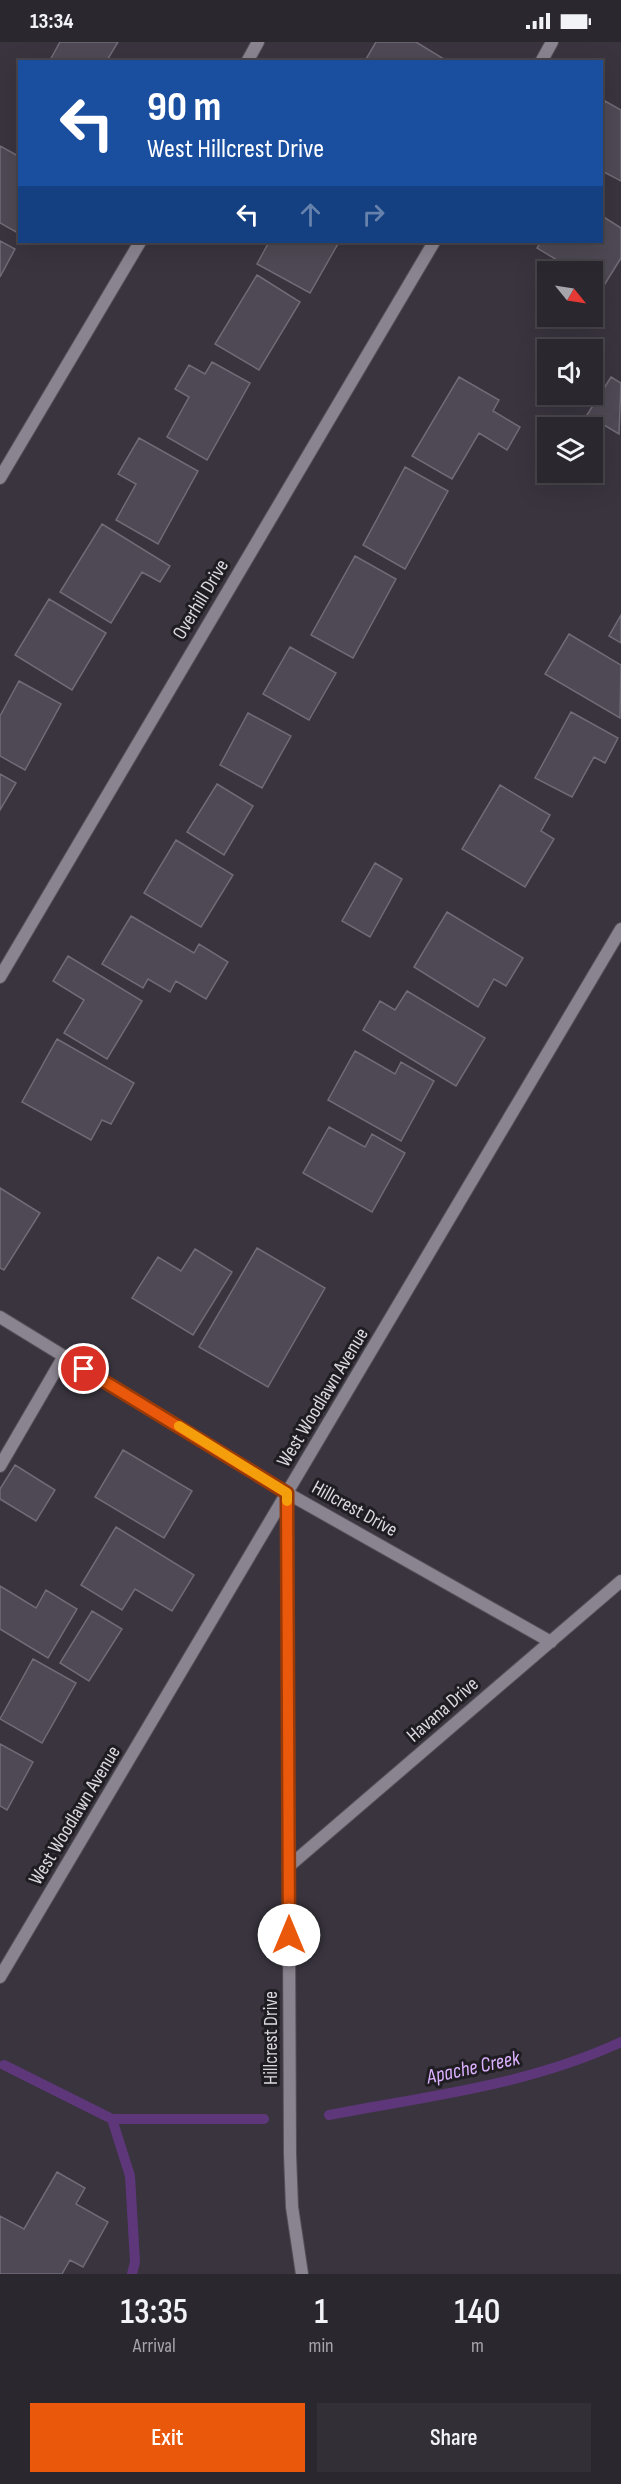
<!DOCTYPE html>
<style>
:root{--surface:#2b272e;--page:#332f36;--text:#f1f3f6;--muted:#a6a5aa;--line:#47444a;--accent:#ea580c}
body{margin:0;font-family:"Sofia Sans Condensed",sans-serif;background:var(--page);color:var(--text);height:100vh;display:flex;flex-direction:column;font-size:22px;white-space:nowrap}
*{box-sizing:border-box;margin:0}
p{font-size:20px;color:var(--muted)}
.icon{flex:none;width:33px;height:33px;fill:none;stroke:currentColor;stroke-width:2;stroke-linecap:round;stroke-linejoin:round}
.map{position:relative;height:2232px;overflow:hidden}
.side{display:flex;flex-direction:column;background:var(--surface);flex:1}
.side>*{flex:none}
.hud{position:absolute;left:18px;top:18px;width:585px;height:183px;border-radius:0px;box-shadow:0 6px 24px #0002,0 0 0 2px var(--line);background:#1a4fa0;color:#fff;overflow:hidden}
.needle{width:39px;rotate:120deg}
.tools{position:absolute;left:537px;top:219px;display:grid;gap:12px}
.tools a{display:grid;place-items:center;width:66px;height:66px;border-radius:0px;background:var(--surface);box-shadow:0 6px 24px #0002,0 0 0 2px var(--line);font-size:30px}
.pin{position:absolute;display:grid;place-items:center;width:51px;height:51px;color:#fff;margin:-26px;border:3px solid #fff;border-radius:50%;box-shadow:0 2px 6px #0007}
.me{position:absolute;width:66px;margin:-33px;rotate:0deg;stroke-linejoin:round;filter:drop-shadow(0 0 4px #0008)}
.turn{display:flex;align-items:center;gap:21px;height:126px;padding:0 30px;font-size:27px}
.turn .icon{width:78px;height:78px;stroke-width:2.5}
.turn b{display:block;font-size:42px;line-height:51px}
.lanes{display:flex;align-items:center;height:57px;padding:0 30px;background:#0003;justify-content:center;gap:30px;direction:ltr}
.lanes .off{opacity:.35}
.eta{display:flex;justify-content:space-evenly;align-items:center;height:102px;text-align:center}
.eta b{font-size:36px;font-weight:600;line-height:42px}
.primary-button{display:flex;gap:12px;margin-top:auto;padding:12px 30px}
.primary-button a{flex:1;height:69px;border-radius:0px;background:var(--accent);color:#fff;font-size:24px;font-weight:600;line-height:69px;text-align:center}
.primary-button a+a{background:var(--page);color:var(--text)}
.status{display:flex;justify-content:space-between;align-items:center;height:42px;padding:0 30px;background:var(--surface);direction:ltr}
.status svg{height:16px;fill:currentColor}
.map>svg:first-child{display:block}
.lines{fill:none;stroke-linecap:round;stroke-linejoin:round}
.stream{stroke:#5e377a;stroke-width:10}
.building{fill:#4e4954;stroke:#716b77;stroke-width:1.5}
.service-casing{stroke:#555159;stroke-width:14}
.minor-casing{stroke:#555159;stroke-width:14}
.tertiary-casing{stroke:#555159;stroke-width:14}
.service{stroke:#8a8490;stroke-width:12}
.minor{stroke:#8a8490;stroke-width:12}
.tertiary{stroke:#8a8490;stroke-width:12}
.route-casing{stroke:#983908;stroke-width:15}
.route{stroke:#ea580c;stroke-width:10}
.slow{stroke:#f59e0b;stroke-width:10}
.labels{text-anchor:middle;stroke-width:6;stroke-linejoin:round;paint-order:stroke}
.street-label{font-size:20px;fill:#dbd8de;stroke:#1f1d22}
.water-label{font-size:21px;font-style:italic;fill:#dcb1ff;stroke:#1f1d22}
</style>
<div class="status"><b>13:34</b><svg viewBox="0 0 49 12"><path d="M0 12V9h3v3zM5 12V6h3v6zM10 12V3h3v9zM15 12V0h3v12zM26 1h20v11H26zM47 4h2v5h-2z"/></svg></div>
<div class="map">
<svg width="621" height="2232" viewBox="0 0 621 2232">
<rect width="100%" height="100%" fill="#39343e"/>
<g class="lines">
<path class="stream" d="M4,2023L112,2077H264
M329,2073C428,2054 529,2043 621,2000
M112,2077L130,2134L135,2220L132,2232"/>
</g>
<path class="building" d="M60,0H118L106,20H49Z
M376,0H416L444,17L443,20H371L366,17Z
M605,59L621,68V139L602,129V66Z
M0,104L20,115L18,191L0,181Z
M602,174L621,186V216L603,245L592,239V230H577L537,206L541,200H602Z
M0,199L15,207L0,235Z
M269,200H339L310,251L257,222Z
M257,233L300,260L259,328L215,302Z
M212,320L250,341L207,418L167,395L189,355L175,347L189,323L205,332Z
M459,335L499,358L493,369L520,385L507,408L479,391L452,437L412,414Z
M611,335L621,341L619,392L587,373Z
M139,396L198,429L158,502L116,478L136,442L118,432Z
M405,425L448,449L405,527L363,503Z
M102,482L170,524L160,540L142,530L111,581L60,550Z
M355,514L396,537L353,616L311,593Z
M49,557L106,591L72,648L15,613Z
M621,573V601L609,594Z
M569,592L621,623L620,676L545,632Z
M290,605L336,631L309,678L263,652Z
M19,639L61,662L25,728L0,714V674Z
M571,670L618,696L605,721L594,715L572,755L535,736Z
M248,671L291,694L262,746L220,723Z
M0,732L16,741L0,768Z
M217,742L253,764L224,813L187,790Z
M500,743L550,773L541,789L554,797L525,845L462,807Z
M176,798L233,833L201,885L144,851Z
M375,821L402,837L370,895L342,879Z
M447,870L523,916L506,944L494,937L478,965L414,925Z
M131,874L194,911L199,902L228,920L206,957L176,939L170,950L148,937L143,946L102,922Z
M68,914L142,959L107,1017L64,991L84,958L53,939Z
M407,949L485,996L456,1044L363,988L380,959L395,968Z
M57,997L134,1041L111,1082L102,1078L91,1098L22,1060Z
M355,1009L395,1032L401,1020L434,1039L401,1099L328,1058Z
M329,1085L365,1105L372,1092L405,1111L372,1170L303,1131Z
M0,1146L40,1171L4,1228L0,1226Z
M257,1206L325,1246L268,1345L199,1305Z
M195,1207L232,1230L193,1293L132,1256L158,1215L181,1229Z
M123,1408L192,1449L164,1496L95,1455Z
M15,1423L55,1448L36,1479L0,1457V1447Z
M116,1485L194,1533L172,1569L135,1547L122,1568L81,1543Z
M0,1544L36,1566L46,1548L77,1567L48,1616L0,1587Z
M92,1569L122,1587L89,1639L60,1621Z
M33,1617L76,1641L42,1701L0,1677Z
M0,1702L33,1720L7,1768L0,1764Z
M57,2130L85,2146L76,2162L108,2180L83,2225L70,2218L62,2232H0V2174L24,2187Z"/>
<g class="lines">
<defs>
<path id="service" d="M247,20L258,0
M0,436L140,200
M0,1424L64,1314"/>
<path id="minor" d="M541,20L552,0
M0,935L434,200
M0,1275L287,1451L551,1600
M287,1451L290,2112L292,2165L302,2232
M288,1825L621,1539"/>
<path id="tertiary" d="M0,1935L621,887"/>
</defs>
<use href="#service" class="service-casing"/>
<use href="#minor" class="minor-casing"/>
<use href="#tertiary" class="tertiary-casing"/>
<use href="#service" class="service"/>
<use href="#minor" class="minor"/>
<use href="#tertiary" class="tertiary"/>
</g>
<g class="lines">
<defs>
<path id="route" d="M84,1327L287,1451L289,1893"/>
</defs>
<use href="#route" class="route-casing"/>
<use href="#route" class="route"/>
<path class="slow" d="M179,1384L287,1451V1459"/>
</g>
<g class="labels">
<g class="street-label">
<text transform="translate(200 557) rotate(-59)" y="7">Overhill Drive</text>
<text transform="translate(322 1355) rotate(-59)" y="7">West Woodlawn Avenue</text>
<text transform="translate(355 1466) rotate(29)" y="7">Hillcrest Drive</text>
<text transform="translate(442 1667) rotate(-41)" y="7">Havana Drive</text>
<text transform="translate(74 1773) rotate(-59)" y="7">West Woodlawn Avenue</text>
<text transform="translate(270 1996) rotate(-90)" y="7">Hillcrest Drive</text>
</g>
<g class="water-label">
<text transform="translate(473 2025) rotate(-12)" y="7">Apache Creek</text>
</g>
</g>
</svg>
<div class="tools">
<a><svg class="needle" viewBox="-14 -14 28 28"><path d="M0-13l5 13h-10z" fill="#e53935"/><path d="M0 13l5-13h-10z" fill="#a6a5aa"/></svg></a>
<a><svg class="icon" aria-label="sound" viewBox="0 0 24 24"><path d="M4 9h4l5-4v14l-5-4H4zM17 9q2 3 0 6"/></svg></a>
<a><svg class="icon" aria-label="layers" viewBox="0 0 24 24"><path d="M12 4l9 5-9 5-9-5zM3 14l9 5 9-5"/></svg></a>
</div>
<div class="pin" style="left:84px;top:1327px;background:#d93025"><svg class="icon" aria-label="arrive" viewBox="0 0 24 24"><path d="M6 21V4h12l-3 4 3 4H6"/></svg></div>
<svg class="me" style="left:289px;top:1893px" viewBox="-20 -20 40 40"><circle r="19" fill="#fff"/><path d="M0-13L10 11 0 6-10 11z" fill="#ea580c"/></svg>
<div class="hud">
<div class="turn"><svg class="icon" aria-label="left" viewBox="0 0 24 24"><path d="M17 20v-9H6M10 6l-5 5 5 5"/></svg><div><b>90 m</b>West Hillcrest Drive</div></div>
<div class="lanes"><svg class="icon" aria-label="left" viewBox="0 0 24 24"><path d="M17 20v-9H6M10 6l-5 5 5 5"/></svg><svg class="icon off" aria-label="ahead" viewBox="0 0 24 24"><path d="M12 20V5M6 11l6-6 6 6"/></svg><svg class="icon off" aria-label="right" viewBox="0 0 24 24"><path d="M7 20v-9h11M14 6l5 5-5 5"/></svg></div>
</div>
</div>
<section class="side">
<div class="eta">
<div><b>13:35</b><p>Arrival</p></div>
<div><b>1</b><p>min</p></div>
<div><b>140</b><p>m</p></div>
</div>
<div class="primary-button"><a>Exit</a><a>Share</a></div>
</section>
